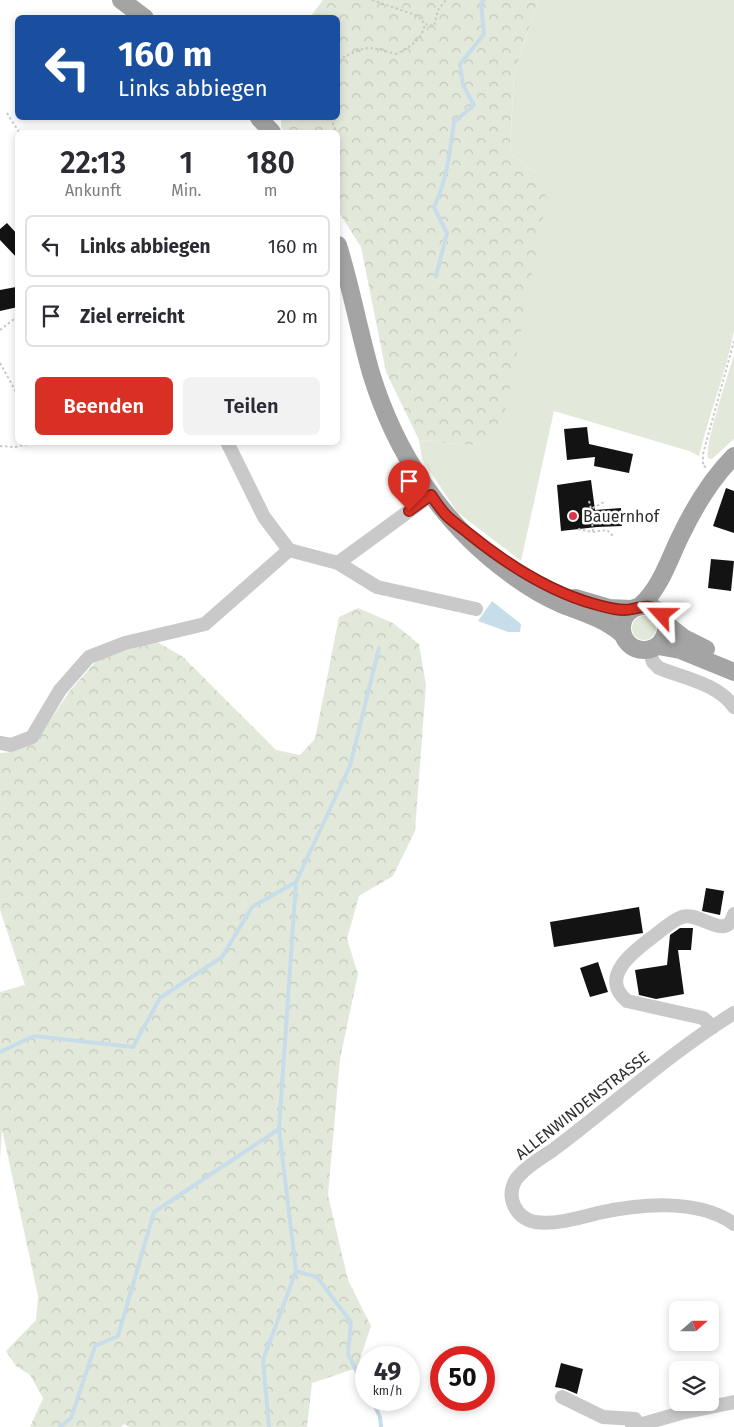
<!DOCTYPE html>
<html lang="de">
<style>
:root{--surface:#fff;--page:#f2f2f3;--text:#2b2b33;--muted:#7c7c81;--line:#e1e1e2;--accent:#d93025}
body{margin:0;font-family:"Fira Sans",sans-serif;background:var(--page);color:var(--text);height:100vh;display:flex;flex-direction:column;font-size:19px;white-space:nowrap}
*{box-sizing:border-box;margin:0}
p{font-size:16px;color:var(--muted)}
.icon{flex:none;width:28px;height:28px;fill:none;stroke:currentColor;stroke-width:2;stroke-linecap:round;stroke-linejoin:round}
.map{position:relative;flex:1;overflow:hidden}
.panel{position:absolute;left:15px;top:130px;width:325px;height:315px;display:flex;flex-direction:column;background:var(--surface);border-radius:8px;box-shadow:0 2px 8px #0003}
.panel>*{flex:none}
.top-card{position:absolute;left:15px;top:15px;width:325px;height:105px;border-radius:8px;box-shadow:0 2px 8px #0003;background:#1a4fa0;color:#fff;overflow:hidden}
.needle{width:32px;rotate:69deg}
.controls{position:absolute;left:669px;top:1301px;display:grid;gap:10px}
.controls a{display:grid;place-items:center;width:50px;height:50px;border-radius:8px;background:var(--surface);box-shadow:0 2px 8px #0003;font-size:25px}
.speed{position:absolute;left:355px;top:1346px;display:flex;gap:10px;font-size:25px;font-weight:700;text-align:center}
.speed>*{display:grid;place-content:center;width:65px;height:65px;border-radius:50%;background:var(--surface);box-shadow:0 2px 8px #0003;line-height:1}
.speed small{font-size:12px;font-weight:400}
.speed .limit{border:8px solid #d22;background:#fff;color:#111}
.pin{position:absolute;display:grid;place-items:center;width:42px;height:42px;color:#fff;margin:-51px -21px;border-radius:50% 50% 50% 0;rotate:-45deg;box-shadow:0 0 5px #0007}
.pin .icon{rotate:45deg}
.me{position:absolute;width:55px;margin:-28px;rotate:294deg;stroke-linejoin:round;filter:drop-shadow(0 0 4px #0008)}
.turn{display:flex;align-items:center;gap:18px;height:105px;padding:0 20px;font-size:22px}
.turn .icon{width:65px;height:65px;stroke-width:2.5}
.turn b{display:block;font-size:35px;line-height:42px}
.eta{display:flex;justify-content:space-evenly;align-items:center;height:85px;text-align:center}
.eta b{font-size:30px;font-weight:600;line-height:35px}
.cta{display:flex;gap:10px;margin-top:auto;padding:10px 20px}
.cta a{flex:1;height:58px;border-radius:8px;background:var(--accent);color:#fff;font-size:20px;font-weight:600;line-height:58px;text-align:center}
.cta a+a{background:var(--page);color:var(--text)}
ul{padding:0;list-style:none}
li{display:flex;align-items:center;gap:15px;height:62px;margin:0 10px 8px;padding:0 10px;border:2px solid var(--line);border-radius:8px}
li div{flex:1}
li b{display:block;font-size:19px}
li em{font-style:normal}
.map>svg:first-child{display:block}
.grass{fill:#e3e9da}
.forest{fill:url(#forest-crowns)}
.water{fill:#c7dde9}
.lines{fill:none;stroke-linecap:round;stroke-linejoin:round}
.stream{stroke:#c7dde9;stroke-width:4}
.building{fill:#131313}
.path{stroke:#c9c9c9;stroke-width:2;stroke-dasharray:2.5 2.5;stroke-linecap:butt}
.minor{stroke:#c9c9c9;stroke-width:14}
.major{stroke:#a4a4a4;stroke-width:18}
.route-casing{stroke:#8d1f18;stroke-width:12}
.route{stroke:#d93025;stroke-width:9}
.poi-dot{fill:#dc3548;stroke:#fff;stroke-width:2}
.labels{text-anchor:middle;stroke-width:5;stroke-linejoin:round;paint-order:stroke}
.poi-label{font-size:16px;fill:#2c2c2c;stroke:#fff;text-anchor:start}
.street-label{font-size:16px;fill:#2c2c2c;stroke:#fff}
</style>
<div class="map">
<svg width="734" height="1427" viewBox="0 0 734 1427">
<defs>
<pattern id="forest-crowns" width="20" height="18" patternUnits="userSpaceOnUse" patternTransform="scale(1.25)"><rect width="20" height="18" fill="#e3e9da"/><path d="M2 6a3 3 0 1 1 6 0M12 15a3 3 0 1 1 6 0" fill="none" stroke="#c3c8bb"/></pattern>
</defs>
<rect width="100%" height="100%" fill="#fff"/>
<path class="grass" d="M538,0H734V331C726,373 709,414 699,456L689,451L554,411L521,561L457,512L422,459L419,440L477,446L536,173L510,153L514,74Z
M734,355V439L712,459L708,458C704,446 729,372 734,355Z
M632 628a12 12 0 1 1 24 0a12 12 0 1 1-24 0Z"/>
<path class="forest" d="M323,0H538L514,74L510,153L536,173L547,198L503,422L477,446L419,440L386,372L361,247L338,211V132H285L281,127V118H338V18L310,17Z
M358,608L393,623L419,644L426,685L415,831L393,876L359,896L347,939L358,974L340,1059L328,1195L348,1280L371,1326L357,1368L312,1383L307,1427H129L124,1424L121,1427H30L43,1398L30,1375L16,1366L6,1351L36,1320L38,1296L2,1129L0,1160V992L25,985L0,910V753L11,752L37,740L69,692L97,660L154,640L183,657L276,750L300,755L315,739L339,617Z"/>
<path class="water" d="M492,601L521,624L520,632H508L478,621Z"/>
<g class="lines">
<path class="stream" d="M436,276L447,233L434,207C447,180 450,151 454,122L474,105L463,85L460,64L484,34L481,3L484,0
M0,1052L34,1036L133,1047L160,998L222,957L252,907L296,882
M296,1271L317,1277L351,1322L348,1354L366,1390
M372,1400L380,1417L381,1427
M60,1427L71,1418L95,1346L118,1336L154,1212L279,1129L296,882L350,766L379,648
M269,1427L263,1360L296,1271L279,1129"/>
</g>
<path class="building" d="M7,223L18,235V259L0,240V229Z
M16,287L18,307L0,311V290Z
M587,427L589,444L633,454L629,473L594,466L595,457L567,460L564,429Z
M591,480L595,510L621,508L622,526L597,527L561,531L557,485Z
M726,488L734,491V533L713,526Z
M711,559L734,561L731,591L708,588Z
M706,888L724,891L720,915L702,911Z
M639,907L643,933L554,947L550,922Z
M680,928H693L691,950H678L684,994L656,999L639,995L635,970L667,965L670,935Z
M598,962L608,992L590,997L580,968Z
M561,1363L583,1369L577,1394L565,1389L555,1387Z"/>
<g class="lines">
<path class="path" d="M372,0L418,16L425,24
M338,60C366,46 366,45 396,54C410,47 422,40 425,24L434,26L438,10L446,0
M7,113L19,132
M331,118L336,132
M0,330L18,316
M0,363L15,390L18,396
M0,446L15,447L28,444V442
M706,467L703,466V454L734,341
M589,501L591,509L606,501
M591,509L593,532
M578,529L593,532L607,530L614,537
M624,648L637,656"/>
<path class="minor" d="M227,442L264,517L289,550
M338,563L377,587L476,609
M649,650L653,662L659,668C684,678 718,684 734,707
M0,743L11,745L32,737L60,690L89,657L125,643L205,624L289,550L338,563L431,495
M734,1013C670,1053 613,1105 553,1150C542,1157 521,1170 515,1181C506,1198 516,1218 535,1222C554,1225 579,1218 598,1213C639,1204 698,1198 734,1224
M713,1027L703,1018L627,1001C598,977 634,951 654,936C662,930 671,921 682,917C701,911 726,943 734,914
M562,1397L603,1417L635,1419L638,1424
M632,1427L681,1413L734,1402"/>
<path class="major" d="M121,0L145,18
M259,118L272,132
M338,245C351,287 359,331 371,373C395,452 442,524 509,573C525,585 543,596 561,604C582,612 605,619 622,634
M575,598L609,608L632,609
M641,605C661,587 669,559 681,535C695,506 711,479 734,456
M622 628a22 22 0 1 1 44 0a22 22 0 1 1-44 0Z
M666,624L684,638L706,649
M658,646L680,650L734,672"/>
</g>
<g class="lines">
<defs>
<path id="route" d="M409,511L431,495C436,502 441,510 447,516C453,522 461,527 468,533C505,563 548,591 594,604C605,607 621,612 632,609C644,606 653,604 662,615"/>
</defs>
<use href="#route" class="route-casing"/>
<use href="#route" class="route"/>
</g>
<circle class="poi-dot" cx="573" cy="516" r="5"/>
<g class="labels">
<g class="poi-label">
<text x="583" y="522">Bauernhof</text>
</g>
<g class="street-label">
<text transform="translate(582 1105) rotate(-38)" y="6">ALLENWINDENSTRASSE</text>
</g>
</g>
</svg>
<div class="controls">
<a><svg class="needle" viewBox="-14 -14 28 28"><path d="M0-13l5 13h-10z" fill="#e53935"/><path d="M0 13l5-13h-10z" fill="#7c7c81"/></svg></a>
<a><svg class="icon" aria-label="layers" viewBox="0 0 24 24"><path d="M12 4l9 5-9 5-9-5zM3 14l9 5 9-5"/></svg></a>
</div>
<div class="speed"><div>49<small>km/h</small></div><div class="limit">50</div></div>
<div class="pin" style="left:409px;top:511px;background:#d93025"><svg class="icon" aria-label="arrive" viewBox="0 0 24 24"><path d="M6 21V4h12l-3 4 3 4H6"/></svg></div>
<svg class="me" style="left:662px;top:615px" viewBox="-20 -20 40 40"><path d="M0-17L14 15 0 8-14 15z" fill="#d93025" stroke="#fff" stroke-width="4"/></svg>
<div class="top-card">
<div class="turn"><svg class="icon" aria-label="left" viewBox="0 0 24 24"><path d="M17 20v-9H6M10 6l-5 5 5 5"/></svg><div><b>160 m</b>Links abbiegen</div></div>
</div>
<section class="panel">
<div class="eta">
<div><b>22:13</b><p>Ankunft</p></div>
<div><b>1</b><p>Min.</p></div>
<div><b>180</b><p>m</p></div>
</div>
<ul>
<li><svg class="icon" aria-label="left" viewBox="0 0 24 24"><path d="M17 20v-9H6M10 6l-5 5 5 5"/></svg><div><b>Links abbiegen</b></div><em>160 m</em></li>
<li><svg class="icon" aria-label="arrive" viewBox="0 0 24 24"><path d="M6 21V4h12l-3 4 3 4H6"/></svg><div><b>Ziel erreicht</b></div><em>20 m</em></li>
</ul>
<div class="cta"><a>Beenden</a><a>Teilen</a></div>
</section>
</div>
